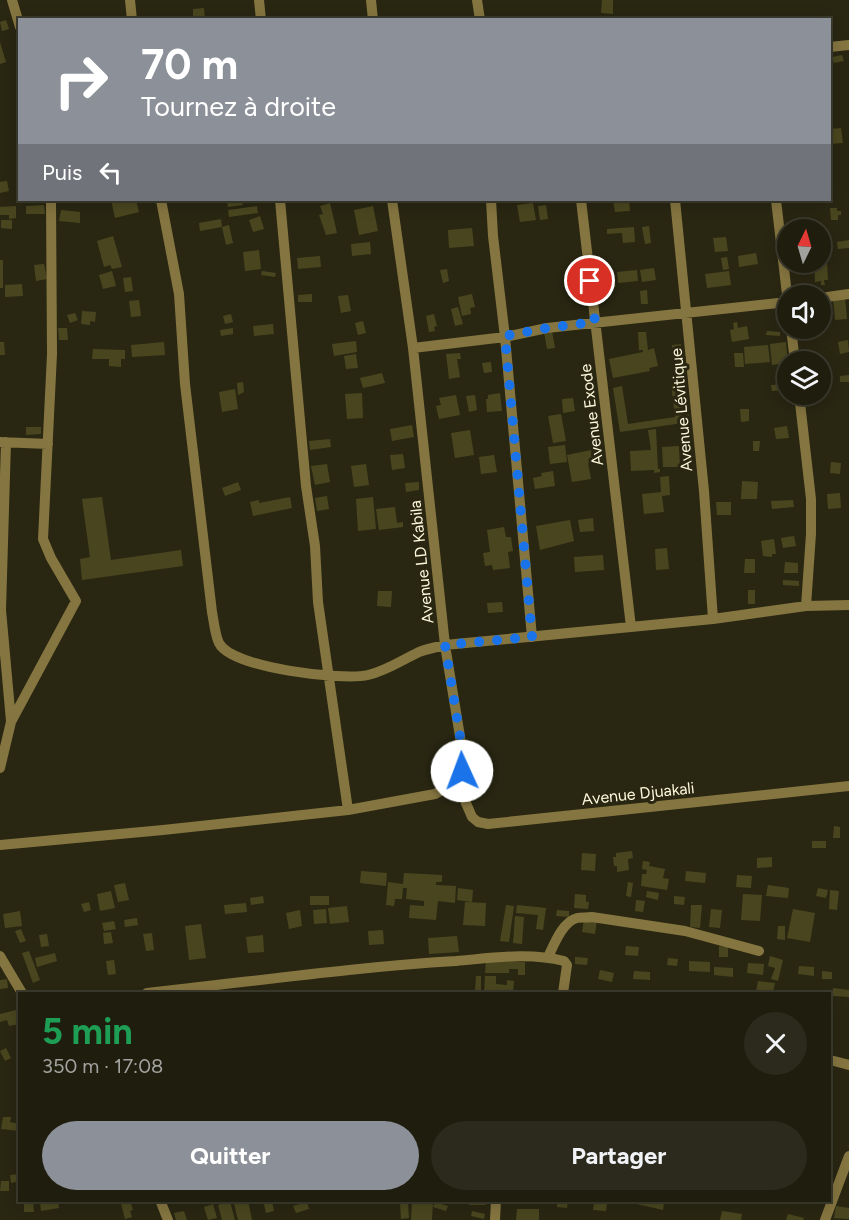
<!DOCTYPE html>
<html lang="fr">
<meta charset="utf-8">
<style>
:root{--surface:#1f1d0e;--page:#2c2a1c;--text:#f1f3f6;--muted:#a1a29e;--line:#3c3b2e;--accent:#8c9099}
body{margin:0;font-family:Figtree,sans-serif;background:var(--page);color:var(--text);height:100vh;display:flex;flex-direction:column;font-size:22px;white-space:nowrap}
*{box-sizing:border-box;margin:0}
p{font-size:20px;color:var(--muted)}
.icon{flex:none;width:33px;height:33px;fill:none;stroke:currentColor;stroke-width:2;stroke-linecap:round;stroke-linejoin:round}
.map{position:relative;flex:1;overflow:hidden}
.sheet{position:absolute;left:18px;top:992px;width:813px;height:210px;display:flex;flex-direction:column;background:var(--surface);border-radius:0px;box-shadow:0 3px 15px #0003,0 0 0 2px var(--line)}
.sheet>*{flex:none}
.banner{position:absolute;left:18px;top:18px;width:813px;height:183px;border-radius:0px;box-shadow:0 3px 15px #0003,0 0 0 2px var(--line);background:#8c9099;color:#fff;overflow:hidden}
.needle{width:39px;rotate:5deg}
.controls{position:absolute;left:777px;top:219px;display:grid;gap:12px}
.controls a{display:grid;place-items:center;width:54px;height:54px;border-radius:50%;background:var(--surface);box-shadow:0 3px 15px #0003,0 0 0 2px var(--line);font-size:30px}
.pin{position:absolute;display:grid;place-items:center;width:51px;height:51px;color:#fff;margin:-26px;border:3px solid #fff;border-radius:50%;box-shadow:0 2px 6px #0007}
.me{position:absolute;width:66px;margin:-33px;rotate:358deg;stroke-linejoin:round;filter:drop-shadow(0 0 4px #0008)}
.turn{display:flex;align-items:center;gap:21px;height:126px;padding:0 24px;font-size:27px}
.turn .icon{width:78px;height:78px;stroke-width:2.5}
.turn b{display:block;font-size:42px;line-height:51px}
.then{display:flex;align-items:center;height:57px;padding:0 24px;background:#0003;gap:12px;font-size:22px}
.round{display:grid;place-items:center;flex:none;width:63px;height:63px;border-radius:32px;background:var(--page)}
.headline{display:flex;align-items:center;justify-content:space-between;height:102px;padding:0 24px}
h1{font-size:36px;font-weight:700;line-height:45px;color:#1e9e55}
.button{display:flex;gap:12px;margin-top:auto;padding:12px 24px}
.button a{flex:1;height:69px;border-radius:36px;background:var(--accent);color:#fff;font-size:24px;font-weight:700;line-height:69px;text-align:center}
.button a+a{background:var(--page);color:var(--text)}
.map>svg:first-child{display:block}
.building{fill:#49461f}
.lines{fill:none;stroke-linecap:round;stroke-linejoin:round}
.minor{stroke:#857540;stroke-width:10}
.route{stroke:#1a73e8;stroke-width:10;stroke-dasharray:0 18}
.labels{text-anchor:middle;stroke-width:6;stroke-linejoin:round;paint-order:stroke}
.street-label{font-size:16px;fill:#fdf8dc;stroke:#292712}
</style>
<div class="map">
<svg width="849" height="1220" viewBox="0 0 849 1220">
<rect width="100%" height="100%" fill="#292712"/>
<path class="building" d="M602,0H613V14L601,13Z
M204,8L205,20H193V9Z
M6,20L9,29L2,31L0,22Z
M0,42L6,62L0,64Z
M842,55L844,61L834,63L832,57Z
M841,128L843,143L830,144V129Z
M7,181L9,191L0,193V182Z
M111,200H136L139,212L115,218Z
M227,200H242L243,205L228,207Z
M613,200H629L630,211L615,212Z
M330,203L337,233L326,235L319,215L323,214L320,206Z
M533,203L536,220L520,222L517,205Z
M44,205L45,214H26V206Z
M546,205L548,219L540,220L538,206Z
M16,206V218L9,219V215H0V207Z
M257,206L258,213L229,217L228,210Z
M373,206L378,231L359,235L354,210Z
M830,208H837V211H841V215H838V220H831Z
M61,210L80,212V223L59,221Z
M260,216L264,229L253,232L249,220Z
M221,219L222,227L200,231L199,223Z
M1,220H12V229L1,228Z
M229,225L233,243L226,245L222,227Z
M649,226L651,243L645,244L642,227Z
M823,226L825,241H820V230H811V227Z
M634,227L635,242L623,243L622,233L607,234V229Z
M472,228L474,246L449,248L448,230Z
M113,236L122,267L112,269L110,265L104,267L97,241Z
M726,237L728,251L715,252L713,238Z
M849,240V248L838,249L837,242Z
M370,242L371,254L352,256L351,244Z
M259,250L261,269L245,271L243,252Z
M756,253L758,264L739,267L738,256Z
M320,256L321,267L298,269L297,258Z
M727,257L729,269L723,270L721,258Z
M0,260H3V288H0Z
M827,261L828,280H824L825,285H821V281L815,282L814,262Z
M44,264L47,279L36,281L34,265Z
M654,268L656,280L642,282L640,270Z
M447,269L449,281L443,283L440,270Z
M637,270L638,281L618,283L617,272Z
M112,271L116,286L103,289L99,275Z
M262,271L276,273L275,277L261,275Z
M729,271L731,285L707,288L705,274Z
M131,277L133,291L125,292L123,278Z
M614,281L616,287L603,290L601,284Z
M22,284L23,296L5,297V285Z
M647,290L648,304H641L640,291Z
M312,294V302H298V295Z
M472,294L475,307L470,308L471,314L462,316L458,297Z
M348,295L351,311L341,313L338,296Z
M845,298L847,319L835,320L833,299Z
M139,300L141,316L131,317L129,301Z
M458,307L463,324L455,326L451,309Z
M82,311L96,312L95,322L90,321V325L81,324Z
M75,313L78,320L70,323L67,315Z
M231,314L233,322L225,324L223,316Z
M434,314L437,326L434,327L435,331L429,332L426,316Z
M363,321L366,333L358,335L355,323Z
M737,322L738,328L747,326L749,339L732,342L730,330L734,329L733,323Z
M273,324L274,334L254,336L253,326Z
M58,328H67L68,340H59Z
M233,328V334L221,336L220,330Z
M552,331L555,348L547,349L544,332Z
M767,331L780,332V336L766,335Z
M638,332H646L648,350L654,348L658,366L649,368L650,371L613,378L609,359L643,352V350H639Z
M848,340L849,352L840,354L838,342Z
M356,341L357,352L334,356L332,344Z
M0,342H4L5,355H0Z
M164,342L165,355L132,357L131,345Z
M786,342L788,363L772,365L770,344Z
M681,344L684,371L675,372L672,345Z
M768,345L770,362L745,364L744,347Z
M93,349L125,350V359H121V367L109,366V359H92Z
M460,353L461,359H457L460,377L449,379L446,354Z
M734,353H743L744,367H735Z
M356,354L358,368L346,369L344,356Z
M491,362L492,372L484,373L482,363Z
M382,373L385,383L363,388L360,378Z
M849,375V382H840V376Z
M684,381L690,422L620,432L613,388L622,386L628,424L675,417L671,383Z
M243,382L244,392L238,395L237,383Z
M784,384V390L772,391L771,385Z
M235,389L238,409L222,412L219,392Z
M362,393L363,418L347,419L345,394Z
M500,393L502,411L487,412L486,399H488V395Z
M456,395L460,415L439,419L436,406L441,405L439,398Z
M475,395L477,410L469,412L466,396Z
M573,398L575,411L563,413L562,399Z
M740,409H749V421L741,422Z
M561,414L566,441L553,443L548,416Z
M412,425L414,437L392,441L390,429Z
M787,426L789,438L776,439L774,428Z
M26,427H41V434L26,435Z
M656,429L658,469H660V472L654,473V470L631,471L630,451L651,450L648,430Z
M470,430L474,455L455,458L451,433Z
M330,439L331,447L310,450L309,441Z
M753,441H760L759,451H753Z
M565,445L567,462L550,464L548,447Z
M679,446L680,467H663L662,447Z
M591,450L593,462L588,463L591,479L572,482L567,455Z
M403,454L405,468L392,470L390,455Z
M494,455L497,472L481,474L479,457Z
M831,462L841,463L840,474L830,473Z
M327,464L330,482L315,485L311,466Z
M366,464L369,485L354,487L351,466Z
M553,471L555,486L535,489L533,478L542,476L541,473Z
M669,476L670,495L662,496L664,512L644,514L642,494L661,492L660,477Z
M742,481L758,482L757,499H741Z
M238,482L241,490L225,496L222,488Z
M419,482V490L406,492L405,483Z
M840,493L841,508L828,509L827,494Z
M327,496L329,509L317,511L315,498Z
M102,497L111,560L181,550L183,566L82,580L80,559L90,557L82,499Z
M290,497L292,508L253,516L250,502L259,500V503Z
M373,497L376,529L358,531L356,499Z
M793,500L794,507L772,509L771,501Z
M716,502H731V515H717Z
M395,507L397,523L403,522V527L379,530L376,509Z
M593,518L594,531L580,532L578,520Z
M570,520L574,541L540,550L536,526Z
M504,527L506,537H511L513,551L508,552L510,568L493,570L492,565L485,566L483,553L490,552L487,530Z
M794,536L796,546L783,548L781,538Z
M774,539L776,554H772V557L763,556L761,541Z
M667,548L669,569L656,570L655,549Z
M603,555L604,570L575,572L574,557Z
M745,559H755V573H744Z
M785,562L798,563V573H784Z
M783,580L799,581V586L783,585Z
M748,590H755V604H748Z
M378,591H392L391,607L377,606Z
M502,602L503,612L488,613L487,603Z
M834,826L840,827V838H833Z
M812,841H826V848H812Z
M632,851L633,858L628,859L629,870L617,872V866H614L613,857H616V853Z
M582,853L596,854L595,871L581,870Z
M772,857V867L757,868V858Z
M643,861L650,862L649,866L665,869L663,878L669,879L667,890L641,886L642,874H646L647,870L642,869Z
M361,871L387,873L386,886L360,883Z
M686,871L706,873L705,883L685,881Z
M404,873L442,875V882H436V885L456,886L455,903L438,901L436,920L409,918L410,905L424,906V901L406,899L407,888H403L402,899H395L394,906L386,905L388,882L403,884Z
M737,875L752,876L751,888L736,887Z
M628,882L633,883L631,897L626,896Z
M125,883L129,900L118,902L114,885Z
M768,885L789,888L788,898L766,896Z
M458,888L473,890L472,902L457,900Z
M818,888L828,890L826,898L816,896Z
M830,890L839,891L837,910L829,909Z
M111,891L115,908L100,911L97,894Z
M647,891L659,893L658,900L646,897Z
M575,894L586,895V902H589L588,909L574,908Z
M743,894L762,895L760,921L741,920Z
M263,896L264,903L251,905L250,898Z
M310,896H329V905H310Z
M674,896L685,897L684,905L674,904Z
M636,900L645,901L643,912L635,911Z
M89,902L91,910L84,912L81,904Z
M465,902L486,903L485,926L463,925Z
M246,903L247,912L225,914L224,905Z
M506,905L514,906L509,942L500,941Z
M517,905L546,908L543,930L536,929L538,915L516,913Z
M691,905H702L700,928L690,927Z
M347,906L349,922L330,924L328,908Z
M326,909L327,923L314,924L313,910Z
M711,909L722,910L720,928L709,927Z
M793,909L815,913L810,942L787,938Z
M300,910L302,926L289,929L286,913Z
M557,910L569,911V917L556,916Z
M20,911L22,926L5,928L3,914Z
M515,916L524,917L522,944L513,943Z
M137,918L138,925L125,927L124,920Z
M584,919L597,920L595,934L582,932Z
M114,921L116,929L104,931L102,923Z
M201,924L206,958L189,960L185,926Z
M778,926H785V940L777,939Z
M21,929L26,941L20,943L15,931Z
M383,930L384,944L369,945L368,931Z
M111,932L113,943L104,944L103,933Z
M152,933L154,950L146,951L143,934Z
M47,934L49,946L41,947L39,935Z
M263,935L264,952L248,953L246,937Z
M457,936L459,952L429,954L428,938Z
M626,946L639,947L638,956L625,955Z
M719,946L728,947V957H719Z
M29,951L40,980L33,983L22,953Z
M55,953L57,961L37,967L35,958Z
M770,956L783,960L778,981L771,979L775,968L768,966Z
M575,957L588,958L587,965L575,964Z
M668,958L678,959L677,966L667,965Z
M114,960L116,974L108,975L106,961Z
M486,961L525,962V975H518V969H509V973H485Z
M689,961L710,962V972L689,971Z
M748,963L764,964L763,975L747,973Z
M799,966L814,967V976L798,974Z
M714,967L733,968V977L714,975Z
M600,970L614,973L612,982L598,979Z
M634,971L650,972V980L633,979Z
M822,971L832,972V979H822Z
M476,976H481V990H475Z
M485,976H496V984L507,985V980L514,981L513,993L484,992Z
M7,979L8,988L0,989V980Z
M758,981L775,983L773,993L756,991Z
M833,988L849,990V997L833,996Z
M20,1009V1024L9,1026L7,1020L0,1022V1014Z
M6,1048L11,1058L5,1061L0,1051Z
M3,1117H11L10,1122L20,1124V1131L1,1129Z
M20,1174V1181L11,1183L10,1175Z
M1,1181H9V1191H0Z
M24,1200H33L34,1212H24Z
M58,1200L59,1208L41,1211L40,1202Z
M120,1200H130L133,1210L130,1211L132,1217L125,1219Z
M233,1200H248L252,1220H238Z
M263,1200H272L274,1211L266,1213Z
M469,1200H485L486,1205H469Z
M557,1200H568L567,1208L557,1207Z
M619,1200H649L664,1203L663,1210Z
M230,1201L235,1220H222L218,1205Z
M412,1201L433,1202L432,1220H411Z
M307,1202L309,1209L296,1213L293,1206Z
M435,1202L448,1206L446,1211L433,1207Z
M400,1203H408L409,1218L401,1219Z
M594,1203L607,1204L606,1211L593,1210Z
M213,1204L217,1218L208,1220L204,1207Z
M836,1206L849,1208V1219L834,1218Z
M517,1209H539V1220H516Z
M184,1211L187,1220H176L174,1213Z
M472,1211L485,1214L484,1219L471,1216Z
M722,1211L742,1214L741,1220H720Z
M788,1214L804,1218L803,1220H786Z"/>
<g class="lines">
<path class="minor" d="M12,0L20,27
M130,0L132,20
M259,0L261,20
M371,0L373,20
M477,0L480,20
M830,47L849,45
M161,200L179,294L185,384L212,612C214,622 215,635 219,643C231,668 343,681 368,675C386,671 402,660 419,652C427,649 436,647 445,645L713,619L806,606L849,605
M280,200L306,486L315,546L318,602L348,810
M491,200L493,236L505,337L532,637
M581,200L631,627
M675,200L704,491L713,619
M776,200L788,303
M820,298L849,294
M791,328L795,362
M413,348L505,337L547,328L788,302
M799,394L811,499V534L806,606
M0,442L48,444
M6,442L1,610L11,721
M0,768L11,722L76,601L51,558L43,539L52,354L51,200
M456,780L472,817L478,822L488,824L849,786
M0,845L163,830L348,810L435,794C450,786 460,779 464,761L445,645L413,348L392,200
M0,956L22,993
M548,957C554,945 562,922 577,918C581,917 587,918 592,917L685,931L759,951
M147,993C250,982 353,967 456,961C492,958 529,952 564,961L567,965L563,993
M830,1060L849,1065
M160,1200L168,1220
M495,1220L496,1200
M825,1220L849,1156"/>
</g>
<g class="lines">
<path class="route" d="M462,771L464,761L445,645L532,637L505,336L547,328L595,322L590,281"/>
</g>
<g class="labels">
<g class="street-label">
<text transform="translate(681 410) rotate(-95)" y="6">Avenue Lévitique</text>
<text transform="translate(591 415) rotate(-97)" y="6">Avenue Exode</text>
<text transform="translate(421 562) rotate(-96)" y="6">Avenue LD Kabila</text>
<text transform="translate(638 793) rotate(-6)" y="6">Avenue Djuakali</text>
</g>
</g>
</svg>
<div class="controls">
<a><svg class="needle" viewBox="-14 -14 28 28"><path d="M0-13l5 13h-10z" fill="#e53935"/><path d="M0 13l5-13h-10z" fill="#a1a29e"/></svg></a>
<a><svg class="icon" aria-label="sound" viewBox="0 0 24 24"><path d="M4 9h4l5-4v14l-5-4H4zM17 9q2 3 0 6"/></svg></a>
<a><svg class="icon" aria-label="layers" viewBox="0 0 24 24"><path d="M12 4l9 5-9 5-9-5zM3 14l9 5 9-5"/></svg></a>
</div>
<div class="pin" style="left:590px;top:281px;background:#d93025"><svg class="icon" aria-label="arrive" viewBox="0 0 24 24"><path d="M6 21V4h12l-3 4 3 4H6"/></svg></div>
<svg class="me" style="left:462px;top:771px" viewBox="-20 -20 40 40"><circle r="19" fill="#fff"/><path d="M0-13L10 11 0 6-10 11z" fill="#1a73e8"/></svg>
<div class="banner">
<div class="turn"><svg class="icon" aria-label="right" viewBox="0 0 24 24"><path d="M7 20v-9h11M14 6l5 5-5 5"/></svg><div><b>70 m</b>Tournez à droite</div></div>
<div class="then">Puis<svg class="icon" aria-label="left" viewBox="0 0 24 24"><path d="M17 20v-9H6M10 6l-5 5 5 5"/></svg></div>
</div>
<section class="sheet">
<div class="headline"><div><h1>5 min</h1><p>350 m · 17:08</p></div><a class="round"><svg class="icon" aria-label="close" viewBox="0 0 24 24"><path d="M6 6l12 12M18 6L6 18"/></svg></a></div>
<div class="button"><a>Quitter</a><a>Partager</a></div>
</section>
</div>
